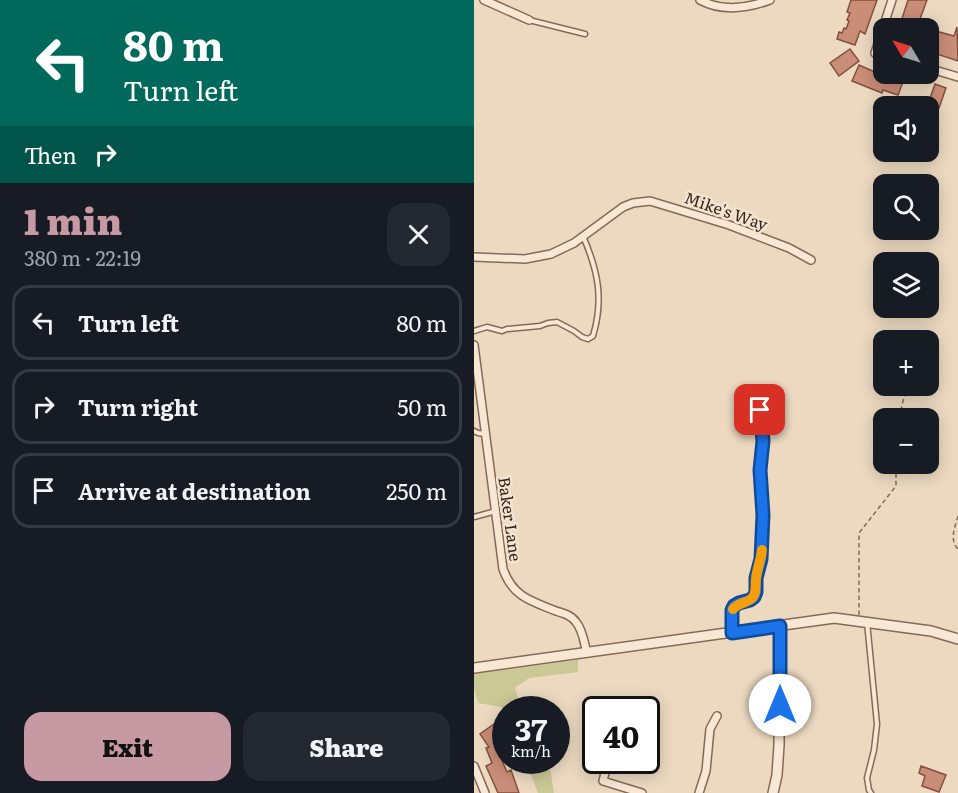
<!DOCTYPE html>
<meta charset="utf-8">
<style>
:root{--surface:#171b24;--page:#242831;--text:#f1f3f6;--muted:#9ea1a6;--line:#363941;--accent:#c799a2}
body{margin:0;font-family:Literata,serif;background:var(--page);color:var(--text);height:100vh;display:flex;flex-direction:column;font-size:22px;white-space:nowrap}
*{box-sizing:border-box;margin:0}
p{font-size:20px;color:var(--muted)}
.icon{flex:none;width:33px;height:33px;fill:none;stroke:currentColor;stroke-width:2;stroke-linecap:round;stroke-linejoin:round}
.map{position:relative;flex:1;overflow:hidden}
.sheet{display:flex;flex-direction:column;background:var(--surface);width:474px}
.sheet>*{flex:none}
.banner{background:#00695c;color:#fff;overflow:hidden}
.needle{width:39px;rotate:308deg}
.fabs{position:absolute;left:399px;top:18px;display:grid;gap:12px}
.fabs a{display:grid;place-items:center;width:66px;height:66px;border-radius:12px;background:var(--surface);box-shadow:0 3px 15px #0003;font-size:30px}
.speed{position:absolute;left:18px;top:696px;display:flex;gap:12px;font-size:30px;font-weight:700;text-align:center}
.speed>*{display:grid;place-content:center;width:78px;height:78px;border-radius:50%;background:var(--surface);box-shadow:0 3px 15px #0003;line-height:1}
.speed small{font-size:15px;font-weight:400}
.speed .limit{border:3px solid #111;border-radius:9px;background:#fff;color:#111}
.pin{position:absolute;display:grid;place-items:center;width:51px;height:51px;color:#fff;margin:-26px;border-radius:12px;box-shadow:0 3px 9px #0006}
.me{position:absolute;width:66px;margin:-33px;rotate:0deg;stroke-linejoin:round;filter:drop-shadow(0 0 4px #0008)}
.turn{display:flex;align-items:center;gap:21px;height:126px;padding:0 24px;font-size:27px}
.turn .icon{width:78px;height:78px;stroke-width:2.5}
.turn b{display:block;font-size:42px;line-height:51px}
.then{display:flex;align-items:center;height:57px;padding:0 24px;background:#0003;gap:12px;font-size:22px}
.round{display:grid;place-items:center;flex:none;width:63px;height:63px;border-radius:18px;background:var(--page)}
.head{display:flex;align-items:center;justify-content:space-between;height:102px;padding:0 24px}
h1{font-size:36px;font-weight:800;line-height:45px;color:var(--accent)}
.cta{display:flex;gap:12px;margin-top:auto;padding:12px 24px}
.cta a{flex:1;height:69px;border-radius:18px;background:var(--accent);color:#111;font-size:24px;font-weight:800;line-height:69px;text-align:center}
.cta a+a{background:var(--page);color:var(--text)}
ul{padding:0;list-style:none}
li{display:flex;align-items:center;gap:18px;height:75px;margin:0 12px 9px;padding:0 12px;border:3px solid var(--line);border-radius:18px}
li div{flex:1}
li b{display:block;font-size:22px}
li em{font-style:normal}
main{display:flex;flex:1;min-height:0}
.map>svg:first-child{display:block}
.green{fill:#cac895}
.building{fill:#ca8d77;stroke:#84503f;stroke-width:1.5}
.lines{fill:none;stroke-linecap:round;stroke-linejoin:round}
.service-casing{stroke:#856a59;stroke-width:7}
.minor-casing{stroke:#856a59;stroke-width:10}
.tertiary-casing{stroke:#856a59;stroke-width:12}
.path{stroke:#856a59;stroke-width:1.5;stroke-dasharray:4.5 3;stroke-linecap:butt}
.service{stroke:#f8e7d3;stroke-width:4}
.minor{stroke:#f8e7d3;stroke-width:7}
.tertiary{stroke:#f8e7d3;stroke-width:9}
.route-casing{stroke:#114b97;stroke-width:15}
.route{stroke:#1a73e8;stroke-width:10}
.slow{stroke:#f59e0b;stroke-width:10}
.labels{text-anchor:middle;stroke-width:5;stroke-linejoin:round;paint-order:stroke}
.street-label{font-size:16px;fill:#35251d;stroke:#f4e4cf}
</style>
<main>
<section class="sheet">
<div class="banner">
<div class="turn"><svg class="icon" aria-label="left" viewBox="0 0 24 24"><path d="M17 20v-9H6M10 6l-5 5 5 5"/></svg><div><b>80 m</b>Turn left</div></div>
<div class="then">Then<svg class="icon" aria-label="right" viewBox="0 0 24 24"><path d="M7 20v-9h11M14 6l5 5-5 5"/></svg></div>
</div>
<div class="head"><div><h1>1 min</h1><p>380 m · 22:19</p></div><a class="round"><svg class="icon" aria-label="close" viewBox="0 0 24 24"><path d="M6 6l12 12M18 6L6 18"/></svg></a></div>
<ul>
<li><svg class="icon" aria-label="left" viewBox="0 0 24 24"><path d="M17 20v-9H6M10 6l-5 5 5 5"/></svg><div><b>Turn left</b></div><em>80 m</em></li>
<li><svg class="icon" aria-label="right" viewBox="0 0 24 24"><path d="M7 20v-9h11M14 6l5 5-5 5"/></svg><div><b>Turn right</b></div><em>50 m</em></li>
<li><svg class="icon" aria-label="arrive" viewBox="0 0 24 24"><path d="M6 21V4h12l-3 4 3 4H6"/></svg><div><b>Arrive at destination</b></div><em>250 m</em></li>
</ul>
<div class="cta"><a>Exit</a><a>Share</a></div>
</section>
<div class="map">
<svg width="484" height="793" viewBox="0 0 484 793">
<rect width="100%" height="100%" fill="#ecd9c0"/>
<path class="green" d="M104,660V672L55,678L41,688L47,709L32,710L31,715L27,707L4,703L0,688V674Z
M52,761H78L76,768L80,793H64Z"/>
<path class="building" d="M377,0H403L391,34L386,31L381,45L363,39L365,32L368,33L370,28L372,29L375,21L373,20L376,13L373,12Z
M434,0H453L446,19L450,21L448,28H425Z
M483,27L484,61L454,51V39L458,30L480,36Z
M376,49L385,61L365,76L356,63Z
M385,65L401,72L402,69L410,72V74H432L424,95L409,90L408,93L378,81Z
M461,84L472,88L465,108L454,104Z
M20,724L28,735L25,736L32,752V754L26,756L33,772L37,770L45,793H24L12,766L18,763L12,748L15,747L6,734Z
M447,766L472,775L465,792L448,786L451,776L445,773Z"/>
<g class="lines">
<defs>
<path id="service" d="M55,20L111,34
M0,331L13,327L28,331L33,329L66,326L74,323L83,322L100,331L108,337L114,339L119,336C130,299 124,271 109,236
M0,431L4,433L11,434
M0,517L22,511
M393,622L403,724L400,750L393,778L395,790L397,793
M258,632V610L260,606L265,603L276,600L280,597L282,592V577L287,559L289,515L286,470L289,441L286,410"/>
<path id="minor" d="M10,0L55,20
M226,0C248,12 274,8 296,0
M410,55L401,53L418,0
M454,68L484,77
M0,257L51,259L77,254L100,243L149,207L159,203L176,201L255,225L315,248L337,260
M0,345L29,569C39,597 57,601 82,611C89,613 97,615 102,622C109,630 110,643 113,653
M134,760L129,781L168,793
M0,766L11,793
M225,793L232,771L236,729L243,716"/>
<path id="tertiary" d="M0,668L360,618L457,631L484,639
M299,793L303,775L305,745L306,626"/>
</defs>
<use href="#service" class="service-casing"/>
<use href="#minor" class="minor-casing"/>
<use href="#tertiary" class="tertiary-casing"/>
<path class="path" d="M425,418L430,397L439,386
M484,516C481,527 475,540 484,549
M385,615V533L422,486V464"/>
<use href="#service" class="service"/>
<use href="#minor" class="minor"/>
<use href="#tertiary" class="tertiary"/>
</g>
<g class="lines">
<defs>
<path id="route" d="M286,410L289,441L286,470L289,515L287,559L282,578V592L280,597L276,600L265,603L260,606L258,610V633L306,626V705"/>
</defs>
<use href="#route" class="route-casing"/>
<use href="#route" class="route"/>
<path class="slow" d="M259,609C265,602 275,603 279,597C283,592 281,584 282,578C283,569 287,560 288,550"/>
</g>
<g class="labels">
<g class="street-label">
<text transform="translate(252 211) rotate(19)" y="6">Mike's Way</text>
<text transform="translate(36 519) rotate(82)" y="6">Baker Lane</text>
</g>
</g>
</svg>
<div class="fabs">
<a><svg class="needle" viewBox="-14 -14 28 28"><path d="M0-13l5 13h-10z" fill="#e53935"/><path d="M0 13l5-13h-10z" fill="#9ea1a6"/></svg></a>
<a><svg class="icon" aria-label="sound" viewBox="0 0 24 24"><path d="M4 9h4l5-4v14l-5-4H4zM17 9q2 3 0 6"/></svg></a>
<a><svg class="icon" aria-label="search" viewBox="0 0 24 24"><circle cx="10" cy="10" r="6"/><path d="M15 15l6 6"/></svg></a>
<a><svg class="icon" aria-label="layers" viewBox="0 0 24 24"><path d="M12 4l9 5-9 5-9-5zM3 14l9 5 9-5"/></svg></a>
<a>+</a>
<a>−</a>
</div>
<div class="speed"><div>37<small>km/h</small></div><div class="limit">40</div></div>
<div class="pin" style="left:286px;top:410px;background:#d93025"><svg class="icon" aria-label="arrive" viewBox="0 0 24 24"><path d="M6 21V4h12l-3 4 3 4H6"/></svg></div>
<svg class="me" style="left:306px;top:705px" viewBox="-20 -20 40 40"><circle r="19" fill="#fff"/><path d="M0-13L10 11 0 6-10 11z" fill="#1a73e8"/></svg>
</div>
</main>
